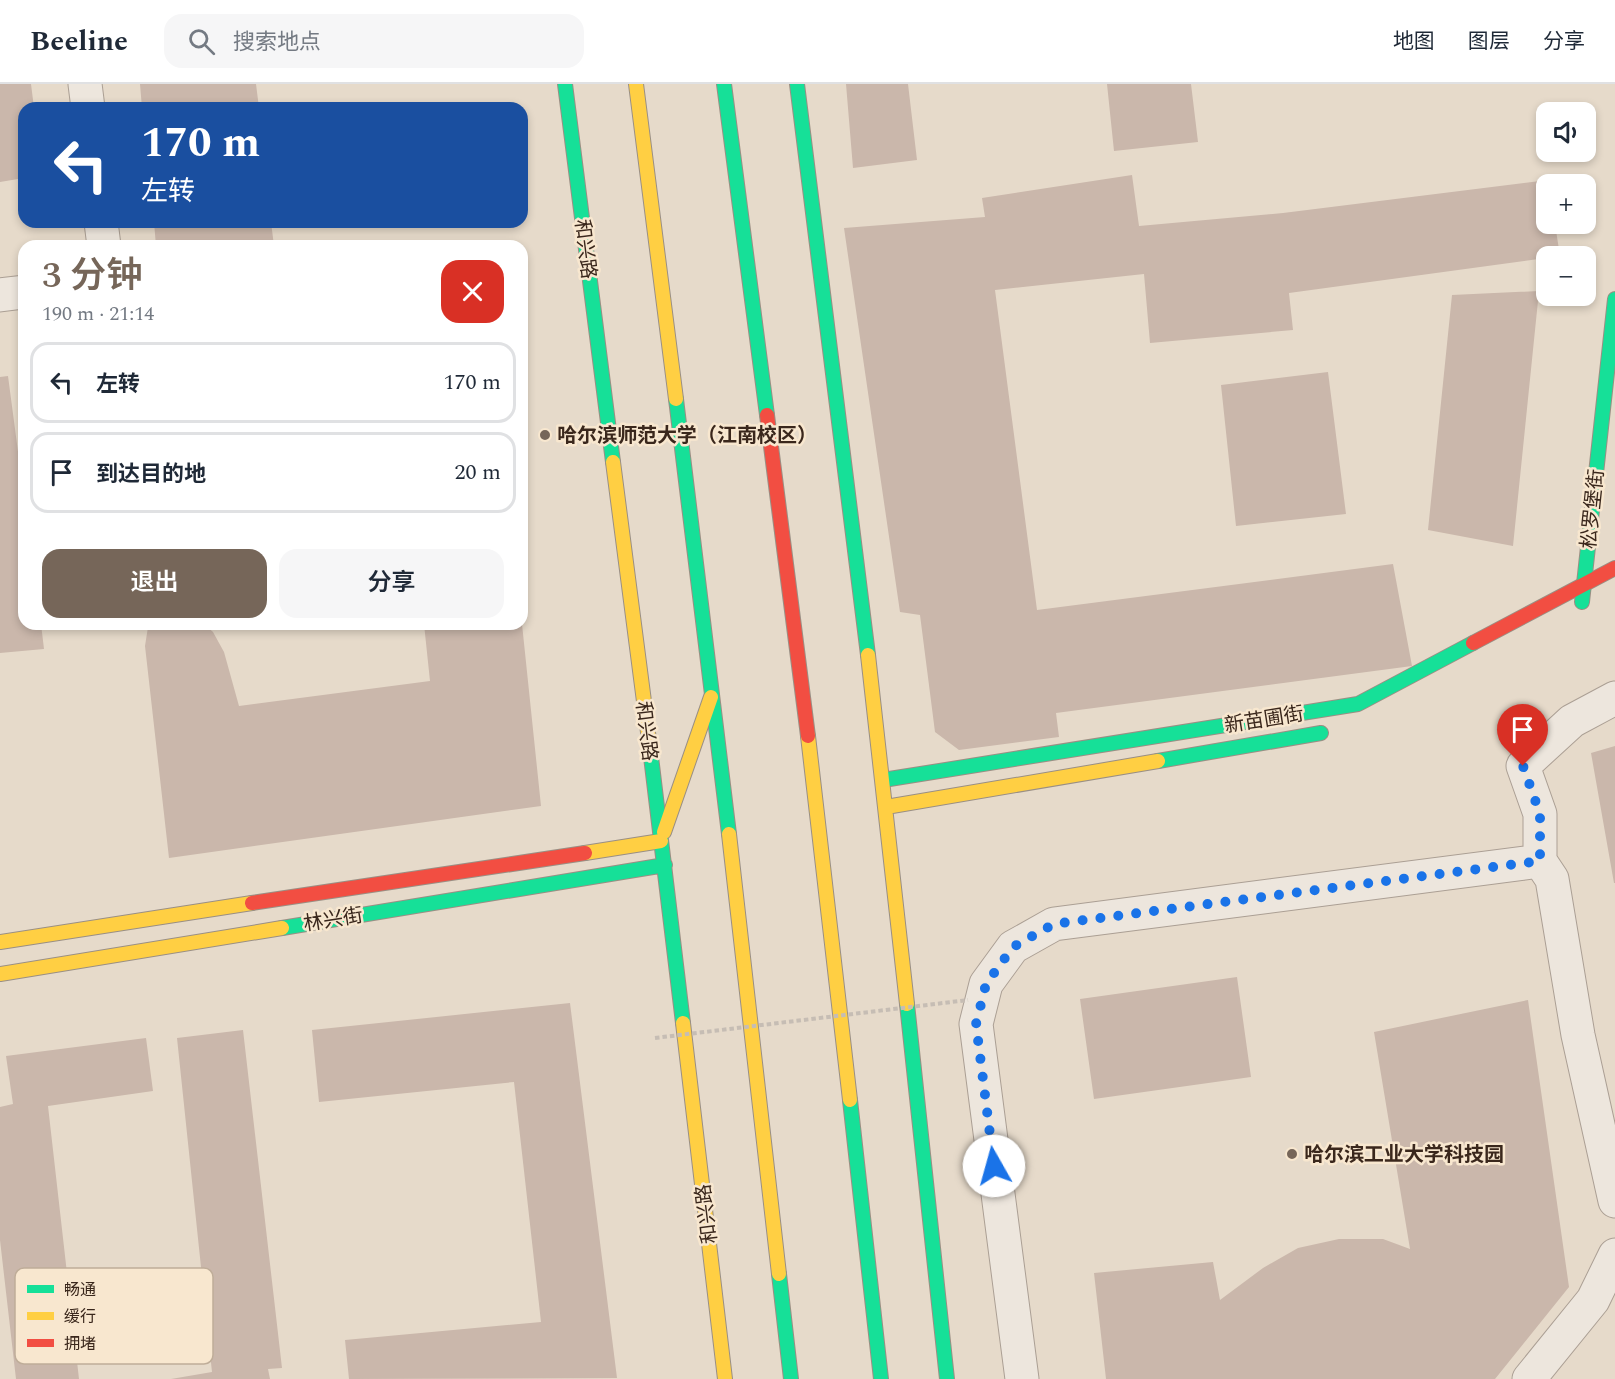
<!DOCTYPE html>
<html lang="zh">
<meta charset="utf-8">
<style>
:root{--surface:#fff;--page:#f6f6f7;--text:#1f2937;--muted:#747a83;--line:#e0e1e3;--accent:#766659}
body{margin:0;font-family:Spectral,"Noto Sans SC",serif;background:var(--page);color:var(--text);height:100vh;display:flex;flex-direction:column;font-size:22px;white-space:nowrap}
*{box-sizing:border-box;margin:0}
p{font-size:20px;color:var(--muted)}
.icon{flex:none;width:33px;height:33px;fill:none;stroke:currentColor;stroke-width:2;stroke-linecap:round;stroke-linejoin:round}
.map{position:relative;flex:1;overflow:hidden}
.drawer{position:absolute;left:18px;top:156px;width:510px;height:390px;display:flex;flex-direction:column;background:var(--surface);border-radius:18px;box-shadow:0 3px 9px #0003}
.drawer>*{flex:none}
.guide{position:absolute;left:18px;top:18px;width:510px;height:126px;border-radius:18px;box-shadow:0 3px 9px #0003;background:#1a4fa0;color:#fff;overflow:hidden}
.controls{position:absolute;left:1536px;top:18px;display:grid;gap:12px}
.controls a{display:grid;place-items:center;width:60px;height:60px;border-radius:12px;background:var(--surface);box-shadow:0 3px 9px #0003;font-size:30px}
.pin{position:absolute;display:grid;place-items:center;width:51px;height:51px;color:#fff;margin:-62px -26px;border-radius:50% 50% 50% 0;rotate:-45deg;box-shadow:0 0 6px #0007}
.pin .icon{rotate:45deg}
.me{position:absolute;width:66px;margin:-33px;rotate:353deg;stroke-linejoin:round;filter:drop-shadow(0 0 4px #0008)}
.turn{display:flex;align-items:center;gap:21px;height:126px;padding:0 24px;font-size:27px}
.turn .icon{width:78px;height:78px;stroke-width:2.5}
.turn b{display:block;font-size:42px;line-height:51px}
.round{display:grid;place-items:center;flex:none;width:63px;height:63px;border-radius:18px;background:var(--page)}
.summary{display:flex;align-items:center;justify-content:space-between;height:102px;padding:0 24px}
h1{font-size:36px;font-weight:600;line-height:45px;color:var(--accent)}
.button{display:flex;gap:12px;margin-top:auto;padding:12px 24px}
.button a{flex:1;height:69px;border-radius:18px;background:var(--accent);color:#fff;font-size:24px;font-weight:600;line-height:69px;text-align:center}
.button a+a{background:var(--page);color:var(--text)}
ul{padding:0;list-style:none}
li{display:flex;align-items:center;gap:18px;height:81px;margin:0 12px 9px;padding:0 12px;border:3px solid var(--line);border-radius:18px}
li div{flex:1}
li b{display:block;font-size:22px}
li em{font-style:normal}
header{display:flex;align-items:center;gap:36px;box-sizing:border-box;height:84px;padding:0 30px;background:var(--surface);border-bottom:2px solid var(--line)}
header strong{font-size:28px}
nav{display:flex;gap:33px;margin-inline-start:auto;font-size:21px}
.search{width:420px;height:54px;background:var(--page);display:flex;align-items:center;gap:15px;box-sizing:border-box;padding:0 21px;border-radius:18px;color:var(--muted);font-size:22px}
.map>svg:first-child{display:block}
.building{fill:#cab7ab}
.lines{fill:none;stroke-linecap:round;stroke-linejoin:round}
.street-casing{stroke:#ab9f94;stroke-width:35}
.fast-casing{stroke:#9a8f84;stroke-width:16}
.slow-casing{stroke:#9a8f84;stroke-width:16}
.jam-casing{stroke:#9a8f84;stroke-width:16}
.street{stroke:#ede6dd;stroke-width:33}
.fast{stroke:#16e098;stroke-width:14}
.slow{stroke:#ffcf43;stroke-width:14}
.jam{stroke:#f24e42;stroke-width:14}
.path-bridge{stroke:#c6bdb4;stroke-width:4;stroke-dasharray:4.5 3;stroke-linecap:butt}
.route{stroke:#1a73e8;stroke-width:10;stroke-dasharray:0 18}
.poi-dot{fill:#766659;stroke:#f8e7cf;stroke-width:2}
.labels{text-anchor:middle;stroke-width:5;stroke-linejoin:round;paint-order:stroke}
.street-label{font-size:20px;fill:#3a271c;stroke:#f8e7cf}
.poi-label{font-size:20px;font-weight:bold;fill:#3a271c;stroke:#f8e7cf;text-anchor:start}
.key{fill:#f8e7cf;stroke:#bfad99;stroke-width:1.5}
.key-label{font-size:16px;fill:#3a271c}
</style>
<header>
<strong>Beeline</strong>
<div class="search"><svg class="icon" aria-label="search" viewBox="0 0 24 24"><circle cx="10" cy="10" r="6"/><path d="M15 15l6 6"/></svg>搜索地点</div>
<nav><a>地图</a><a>图层</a><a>分享</a></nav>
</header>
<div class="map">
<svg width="1615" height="1295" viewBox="0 0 1615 1295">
<rect width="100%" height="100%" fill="#e6daca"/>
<path class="building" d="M0,0H31L34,24H24V94L0,98Z
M140,0H256L259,24H142Z
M846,0H908L917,76L853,84Z
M1107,0H1191L1198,58L1114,67Z
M1132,91L1139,142L1283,129L1548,96L1546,140H1555L1560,172L1289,209L1293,246L1150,259L1144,190L995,206L1037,526L1393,480L1412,582L1056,629L1059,653L959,666L935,648L920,531L900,528L844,144L985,133L982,114Z
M154,138H271L274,162H156Z
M1539,207L1513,462L1428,446L1452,211Z
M1328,288L1346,430L1236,442L1221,301Z
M8,292L24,413V540H41L44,565L0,569V293Z
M152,540H204L213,548L224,568L239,622L430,597L424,540H522L541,722L169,774L145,562L148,543Z
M1615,662V799H1614L1591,669Z
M1237,893L1251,993L1094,1015L1080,915Z
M1528,916L1569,1203L1495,1295H1106L1094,1189L1213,1178L1220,1216L1263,1184L1298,1164L1339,1155H1383L1410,1165L1374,948Z
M570,919L617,1294L349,1295L345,1256L541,1238L514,998L319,1018L312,946Z
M243,946L282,1284L268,1285L270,1295H171L212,1288L177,954Z
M146,954L153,1007L48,1022L79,1295H16L0,1156V1023L13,1020L6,972Z"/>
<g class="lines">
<defs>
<path id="street" d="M85,0L88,24
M101,138L104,162
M0,211L24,208
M1540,777V730L1523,682L1572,637L1615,614
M1022,1295L976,940L986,900L1013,863L1054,840L1540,777L1552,795L1578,951L1615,1117
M1529,1295L1593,1216L1615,1171"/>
<path id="fast" d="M565,0L613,378
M724,0L767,331
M797,0L868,571
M676,315L729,750
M1582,518L1615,215
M649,656L683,939
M1158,677L1321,649
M883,696L1358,620L1473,559
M282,844L665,781
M907,920L947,1295
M850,1016L881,1295
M779,1190L791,1295"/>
<path id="slow" d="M636,0L676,315
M613,378L649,656
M868,571L907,920
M808,652L850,1016
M886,723L1158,677
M664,748L711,613
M729,750L779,1190
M585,769L661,757
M0,858L252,819
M0,890L282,844
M683,939L725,1295"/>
<path id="jam" d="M767,331L808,652
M1473,559L1615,484
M252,819L585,769"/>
</defs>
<use href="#street" class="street-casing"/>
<use href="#fast" class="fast-casing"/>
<use href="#slow" class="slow-casing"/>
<use href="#jam" class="jam-casing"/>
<use href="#street" class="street"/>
<use href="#fast" class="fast"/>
<use href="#slow" class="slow"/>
<use href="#jam" class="jam"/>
<path class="path-bridge" d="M655,954L968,916"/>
</g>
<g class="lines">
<path class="route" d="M994,1082L976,940L986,900L1013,863L1054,840L1540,777V730L1523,682"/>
</g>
<g class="poi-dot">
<circle cx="545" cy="351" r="6"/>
<circle cx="1292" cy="1070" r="6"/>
</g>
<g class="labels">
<g class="street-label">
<text transform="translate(586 165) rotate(83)" y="7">和兴路</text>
<text transform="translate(1592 425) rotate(-84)" y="7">松罗堡街</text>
<text transform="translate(1264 635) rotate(-9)" y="7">新苗圃街</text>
<text transform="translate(647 647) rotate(83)" y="7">和兴路</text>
<text transform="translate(333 835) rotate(-9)" y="7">林兴街</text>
<text transform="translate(706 1130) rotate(-97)" y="7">和兴路</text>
</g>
<g class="poi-label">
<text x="557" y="358">哈尔滨师范大学（江南校区）</text>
<text x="1304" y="1077">哈尔滨工业大学科技园</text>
</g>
</g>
<rect x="15" y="1184" width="198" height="96" rx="9" class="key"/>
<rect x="27" y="1201" width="27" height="8" fill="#16e098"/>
<rect x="27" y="1228" width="27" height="8" fill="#ffcf43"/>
<rect x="27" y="1255" width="27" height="8" fill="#f24e42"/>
<g class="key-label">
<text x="64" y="1211">畅通</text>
<text x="64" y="1238">缓行</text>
<text x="64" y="1265">拥堵</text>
</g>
</svg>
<div class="controls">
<a><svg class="icon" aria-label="sound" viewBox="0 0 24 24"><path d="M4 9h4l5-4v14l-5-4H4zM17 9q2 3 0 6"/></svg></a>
<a>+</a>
<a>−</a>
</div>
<div class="pin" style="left:1523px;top:682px;background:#d93025"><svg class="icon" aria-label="arrive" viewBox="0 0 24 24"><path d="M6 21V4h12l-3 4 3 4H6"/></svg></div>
<svg class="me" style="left:994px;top:1082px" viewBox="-20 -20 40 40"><circle r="19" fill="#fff"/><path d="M0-13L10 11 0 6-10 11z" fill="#1a73e8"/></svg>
<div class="guide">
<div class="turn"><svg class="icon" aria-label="left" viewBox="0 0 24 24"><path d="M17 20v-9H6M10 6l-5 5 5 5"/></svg><div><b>170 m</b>左转</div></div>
</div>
<section class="drawer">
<div class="summary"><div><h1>3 分钟</h1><p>190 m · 21:14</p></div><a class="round" style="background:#d93025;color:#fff"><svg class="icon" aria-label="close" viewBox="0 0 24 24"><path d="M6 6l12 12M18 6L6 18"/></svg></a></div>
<ul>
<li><svg class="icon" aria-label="left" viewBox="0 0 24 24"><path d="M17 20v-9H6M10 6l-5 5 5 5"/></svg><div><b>左转</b></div><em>170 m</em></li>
<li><svg class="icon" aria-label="arrive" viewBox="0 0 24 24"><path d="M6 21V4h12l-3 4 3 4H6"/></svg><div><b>到达目的地</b></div><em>20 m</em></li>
</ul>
<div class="button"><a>退出</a><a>分享</a></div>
</section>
</div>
